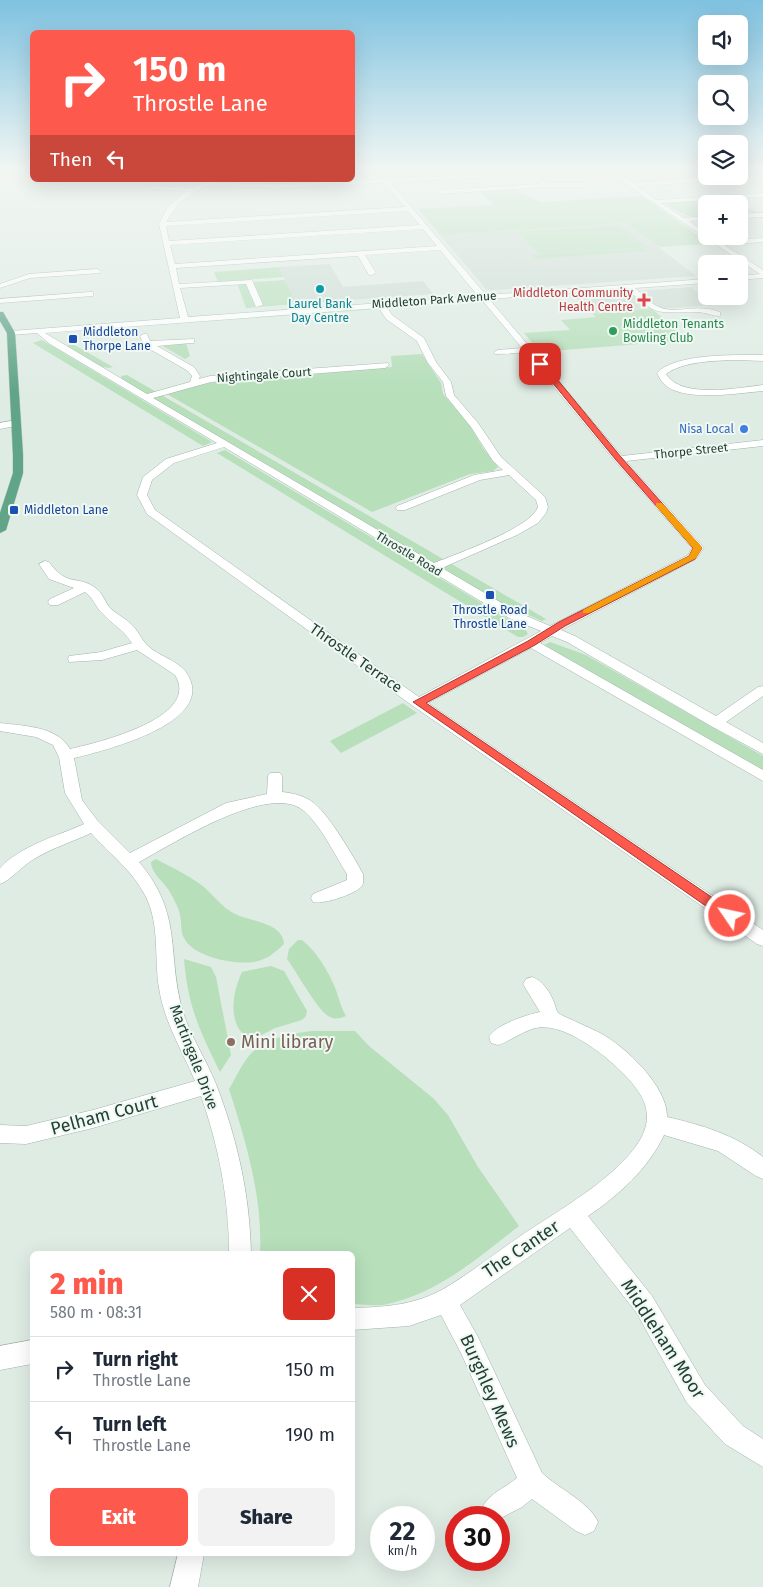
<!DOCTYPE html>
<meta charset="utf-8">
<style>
:root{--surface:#fff;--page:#f2f2f3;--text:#1f2937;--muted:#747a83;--line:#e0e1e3;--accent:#fd594c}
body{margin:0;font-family:"Fira Sans",sans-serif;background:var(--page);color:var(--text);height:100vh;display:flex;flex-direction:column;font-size:19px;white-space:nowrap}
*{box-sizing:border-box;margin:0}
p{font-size:16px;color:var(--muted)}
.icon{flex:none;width:28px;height:28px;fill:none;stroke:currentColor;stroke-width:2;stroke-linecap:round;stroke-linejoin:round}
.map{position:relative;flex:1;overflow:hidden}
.sheet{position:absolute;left:30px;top:1251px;width:325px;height:305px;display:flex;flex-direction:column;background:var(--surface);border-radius:8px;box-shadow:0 5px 20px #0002}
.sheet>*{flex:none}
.guide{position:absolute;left:30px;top:30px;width:325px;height:152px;border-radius:8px;box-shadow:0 5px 20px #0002;background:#fd594c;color:#fff;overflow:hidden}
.buttons{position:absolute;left:698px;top:15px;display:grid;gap:10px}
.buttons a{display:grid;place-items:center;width:50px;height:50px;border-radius:8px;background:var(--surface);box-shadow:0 5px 20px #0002;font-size:25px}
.speed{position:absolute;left:370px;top:1506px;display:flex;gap:10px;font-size:25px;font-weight:700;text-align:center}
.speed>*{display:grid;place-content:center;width:65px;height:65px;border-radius:50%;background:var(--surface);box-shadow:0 5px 20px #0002;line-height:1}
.speed small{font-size:12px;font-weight:400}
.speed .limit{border:8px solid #d22;background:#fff;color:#111}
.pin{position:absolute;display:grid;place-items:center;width:42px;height:42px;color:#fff;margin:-21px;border-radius:10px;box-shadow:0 2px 8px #0006}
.me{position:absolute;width:55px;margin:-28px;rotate:304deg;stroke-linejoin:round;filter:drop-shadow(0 0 4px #0008)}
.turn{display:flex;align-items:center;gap:18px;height:105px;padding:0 20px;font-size:22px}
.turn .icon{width:65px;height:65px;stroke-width:2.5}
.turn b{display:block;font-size:35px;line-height:42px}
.then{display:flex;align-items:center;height:48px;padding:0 20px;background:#0003;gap:10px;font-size:19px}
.round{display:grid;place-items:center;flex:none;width:52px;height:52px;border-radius:8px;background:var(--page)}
.headline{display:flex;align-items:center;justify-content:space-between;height:85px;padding:0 20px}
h1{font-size:30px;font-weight:800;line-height:38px;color:var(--accent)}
.cta{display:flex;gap:10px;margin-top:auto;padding:10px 20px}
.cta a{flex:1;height:58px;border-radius:8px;background:var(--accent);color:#fff;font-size:20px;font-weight:800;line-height:58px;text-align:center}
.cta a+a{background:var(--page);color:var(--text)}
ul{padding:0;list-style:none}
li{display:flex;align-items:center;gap:15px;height:65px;padding:0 20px;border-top:1px solid var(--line)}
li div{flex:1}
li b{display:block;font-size:19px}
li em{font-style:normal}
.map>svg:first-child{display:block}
.built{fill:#cddcd3}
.green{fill:#b6dfba}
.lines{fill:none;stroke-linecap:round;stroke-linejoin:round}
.minor-casing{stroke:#a2b4aa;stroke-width:1}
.major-casing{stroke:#c0c9c5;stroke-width:1}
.minor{fill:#fff;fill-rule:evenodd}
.major{fill:#60a588;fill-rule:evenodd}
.route{fill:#fd594c;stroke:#a43a31}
.slow{fill:#f59e0b}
.culture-dot{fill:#0f9aa8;stroke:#f0f8f3;stroke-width:2}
.health-dot{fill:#e0444e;stroke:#f0f8f3;stroke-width:2}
.leisure-dot{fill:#2e9e5b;stroke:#f0f8f3;stroke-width:2}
.transit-dot{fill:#1a4fb4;stroke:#f0f8f3;stroke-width:2}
.shop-dot{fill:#3f7fe0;stroke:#f0f8f3;stroke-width:2}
.education-dot{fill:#8d6e63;stroke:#f0f8f3;stroke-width:2}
.labels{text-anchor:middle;stroke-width:4;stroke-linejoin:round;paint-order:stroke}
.far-health-label{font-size:12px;fill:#be3a42;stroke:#f0f8f3;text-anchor:end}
.far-street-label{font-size:12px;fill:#1f3d30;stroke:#f0f8f3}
.far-culture-label{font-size:12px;fill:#0d838f;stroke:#f0f8f3}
.far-leisure-label{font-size:12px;fill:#27864d;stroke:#f0f8f3;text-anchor:start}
.far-transit-label{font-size:12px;fill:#164399;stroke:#f0f8f3;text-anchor:start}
.far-shop-label{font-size:12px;fill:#366cbe;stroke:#f0f8f3;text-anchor:end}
.street-label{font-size:15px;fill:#1f3d30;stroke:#f0f8f3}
.near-education-label{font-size:18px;fill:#785e54;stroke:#f0f8f3;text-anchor:start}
.near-street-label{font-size:18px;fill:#1f3d30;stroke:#f0f8f3}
</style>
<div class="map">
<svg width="763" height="1587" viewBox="0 0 763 1587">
<rect width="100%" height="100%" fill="#dfece4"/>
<path class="built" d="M627,223L696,276L492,290L486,289L440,235Z
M330,264L343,287L423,281L433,294L296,304L279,267Z
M691,287L714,305L593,314L574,296Z"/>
<path class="green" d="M516,190C523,196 532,196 540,202L642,196L710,244L659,247L627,223L440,235L418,209L494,205L480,191Z
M730,198L757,213L739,215V204H706V217C686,218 682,214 665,203Z
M620,226L647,247L539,254L517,232Z
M644,248L649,251L536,259L532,255Z
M279,267L284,277L218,282L214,272Z
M285,280L296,304L246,308L237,283Z
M419,303L423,306L87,330Z
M652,309L688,340L540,352L524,333L570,330L561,320L596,317L593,314Z
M42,340L212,442L203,446L33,343Z
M68,343H71L113,367C99,371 80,355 68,347Z
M186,343L190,356L185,359L161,345Z
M422,354L441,383L443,394L469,424L483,448L498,467L493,471L470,474L372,512L167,394L192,386L221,381L392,367L391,356Z
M127,375L546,619L542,621L501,603L123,381L121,376Z
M225,450L525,629L528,634L523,637H518L217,453Z
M550,642L586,655L763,756V771L544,645Z
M403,703L417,713L341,753L330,741Z
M156,859C171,867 186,874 200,884C212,893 221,907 235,914C252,922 283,923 284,944C275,953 266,960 254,962C235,965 193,957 184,938C180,931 182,922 180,915C179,908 174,900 171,894C166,883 151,874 151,862Z
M298,940H302C317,952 329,972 336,990C339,999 341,1007 346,1016C341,1018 336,1020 330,1017C319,1013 296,971 287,959L289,949Z
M184,959L211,967L216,977L231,1055L220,1072C199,1029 188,1007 184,959Z
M271,966L284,971L307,1011L306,1016L302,1020L275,1028L252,1040C226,1028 232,993 242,972Z
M313,1031H355L369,1046L433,1098L448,1115L478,1167L519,1226C478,1258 436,1295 383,1305C374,1306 362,1304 353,1304L352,1254H260C263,1198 246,1142 229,1089C237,1076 244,1058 256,1049C272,1037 294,1033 313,1031Z"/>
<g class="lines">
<defs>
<path id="minor" d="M580,170H613L633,183L722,176L702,182L637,186L656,200L763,193V197L661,203L684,218L706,216V220L689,221L706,233V236H712L719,241L763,238V242L724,245L763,270V278L739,280V276L760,274L608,172L390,182L486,295L706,279V283L635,288C643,295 651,305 661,308C680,314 696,303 720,312V316C712,316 705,312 697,312C655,311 661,319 627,289L489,299L622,456L763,440V446L626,461L704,548L696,559L561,630L575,636L716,716L758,687L763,686V696L726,722L763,743V754L711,726L567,642L552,636L540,643L763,770V781L531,648L428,703L763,930V946L757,944L413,706L147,514L137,495L143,477L166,459L217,443L50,344L37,333L11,335L7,333L11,331L180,318L159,224L168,207L186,191L152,189L150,186L192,188L209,180H214L213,183L281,184ZM384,183L405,207L166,222L178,204L205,186L281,188ZM408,211L420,225L169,241L166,226ZM423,229L437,246L175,264L170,245ZM440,250L478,296L188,317L180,288L246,284L256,307L263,305L252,280L179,284L176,268L358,256L369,275H372L376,273L365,255ZM482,300L522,348L498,350L494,352L495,354L526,353L615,461L692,548L688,555L550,626L517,612L442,568L517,535L538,523L546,513L548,507L545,497L501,457L478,423L454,395L451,382L436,362L424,338L392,315L387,307ZM379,308L386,319L417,341L428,363L443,382L446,396L471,427L493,461L503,470L474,475L397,506L396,508L397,510H405L480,480L509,475L536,500L538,507C531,528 456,554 434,563L153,398L211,382L385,368L389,365L388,363L210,376L199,379L200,376L194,367L157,346L191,343H194V339L150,341L147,334H144L140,336L144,345L148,348L188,371L192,376L190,382L147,394L45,333ZM224,447L509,618L541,631L419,697L155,510L147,495L152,480L174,463Z
M538,177L546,183H586L589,185L586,187H545L440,194L437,192L440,190L540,184L535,179Z
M763,213V217L739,218V214Z
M97,269L101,271L100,273L30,278L0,288V284L29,274Z
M90,292H93V296L0,303V299Z
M763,355V361C737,360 687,358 666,374C681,399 737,388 763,385V391C739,393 681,403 663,383C660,380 659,376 657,373C675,353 737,355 763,355Z
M17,420L22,423L20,425L0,429V423Z
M45,561L49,562C67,588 78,574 97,589C103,594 105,602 110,608C116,614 125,618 131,624C138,630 141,639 147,645C160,658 181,660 189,677C213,724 103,751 74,758L82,800L97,820L130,853L226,803L267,794L268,776L270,773H280L282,776V792C293,793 305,796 314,803C331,818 352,854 363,874C363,878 364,882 362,886C356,894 322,905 313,902L311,898L313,894L347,880V874C334,854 322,827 304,811C270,781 173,844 139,862C184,915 166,953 183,1012C191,1037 206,1059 216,1084C237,1138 250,1195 251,1254H229C229,1200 219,1147 201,1096L93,1128L26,1144L0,1143V1125L26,1126L93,1110L195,1081C182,1050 164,1022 159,988C154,958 160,926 146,897C133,871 110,854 91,833C72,842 52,848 34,859C23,865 10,881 0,884V868C22,845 55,837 84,824L65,793L59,757L53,745L36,737L0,731V723C24,726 57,726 70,749C96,743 202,718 175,675L137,650L102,660L69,662L68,659L69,656L101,652L132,643C121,627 115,627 103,614C96,608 93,597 85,592L58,605H50L48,602L50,599L74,588L49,579L39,564Z
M532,977C542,980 550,992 554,1002C555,1005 556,1010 558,1013C562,1016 593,1029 600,1033C625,1046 668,1087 667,1117C702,1125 735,1135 763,1157V1179L756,1176L718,1151L664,1135C648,1169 619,1195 588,1216L652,1296L705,1385L743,1426L763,1439V1467L725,1444L687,1403L636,1312L570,1228L460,1305L478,1337L542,1473C558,1488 590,1503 598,1522L594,1531L585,1535L576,1531L532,1499L522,1507L499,1519V1518L486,1517L482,1508C488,1494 505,1488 517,1478L461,1353L441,1315L409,1326L352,1330V1308C388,1307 416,1305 447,1287C473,1271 497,1252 522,1235C555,1212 648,1162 647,1116C647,1092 620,1070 604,1056C586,1042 555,1021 532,1029C520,1033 510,1041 498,1045L491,1043L489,1037C495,1025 526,1015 540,1012L523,984L526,979Z
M32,1340V1364L0,1370V1346Z
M178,1554H204L198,1587H170Z"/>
<path id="major" d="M0,312H3L15,333L23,455V473L6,530L0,533V513L13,473V455L7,333L0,321Z"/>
</defs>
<use href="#minor" class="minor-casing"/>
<use href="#major" class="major-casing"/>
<use href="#minor" class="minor"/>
<use href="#major" class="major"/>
</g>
<linearGradient id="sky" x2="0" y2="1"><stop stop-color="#7fc2e0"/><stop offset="0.43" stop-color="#f1f6f3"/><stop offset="1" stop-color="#f1f6f3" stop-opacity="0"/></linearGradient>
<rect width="763" height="392" fill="url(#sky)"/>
<path class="route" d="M538,362H543L621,457L702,548L695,559L565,626L535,645L426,703L735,913L737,916L735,920H726L413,702L528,641L559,622L689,556L693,548L616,460L538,365Z"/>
<path class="slow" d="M656,503H662L701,546L702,548L696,558L589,613H583V610L689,556L693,548L656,506Z"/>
<circle class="culture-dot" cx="320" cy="289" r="5"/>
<path class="health-dot" d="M641.5 292.5h5v5h5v5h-5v5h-5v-5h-5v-5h5z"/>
<circle class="leisure-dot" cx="613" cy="331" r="5"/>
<g class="transit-dot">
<rect x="68" y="334" width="10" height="10" rx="2.5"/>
<rect x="9" y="505" width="10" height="10" rx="2.5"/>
<rect x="485" y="590" width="10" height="10" rx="2.5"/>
</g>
<circle class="shop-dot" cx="744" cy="429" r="5"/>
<circle class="education-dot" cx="231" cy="1042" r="5"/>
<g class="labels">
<g class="far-health-label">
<text x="633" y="297">Middleton Community<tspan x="633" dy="14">Health Centre</tspan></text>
</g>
<g class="far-street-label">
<text transform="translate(434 300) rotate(-4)" y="4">Middleton Park Avenue</text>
<text transform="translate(264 375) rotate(-4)" y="4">Nightingale Court</text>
<text transform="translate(691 451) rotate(-6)" y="4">Thorpe Street</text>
<text transform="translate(409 554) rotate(31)" y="4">Throstle Road</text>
</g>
<g class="far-culture-label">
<text x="320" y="308">Laurel Bank<tspan x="320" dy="14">Day Centre</tspan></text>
</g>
<g class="far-leisure-label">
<text x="623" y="328">Middleton Tenants<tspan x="623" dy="14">Bowling Club</tspan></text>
</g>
<g class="far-transit-label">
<text x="83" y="336">Middleton<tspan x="83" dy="14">Thorpe Lane</tspan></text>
<text x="24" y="514">Middleton Lane</text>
<text x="490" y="614" text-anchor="middle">Throstle Road<tspan x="490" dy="14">Throstle Lane</tspan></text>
</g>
<g class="far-shop-label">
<text x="734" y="433">Nisa Local</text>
</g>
<g class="street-label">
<text transform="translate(356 658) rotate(35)" y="5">Throstle Terrace</text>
<text transform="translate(194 1057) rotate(69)" y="5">Martingale Drive</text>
</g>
<g class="near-education-label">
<text x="241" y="1048">Mini library</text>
</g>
<g class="near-street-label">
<text transform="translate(104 1115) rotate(-15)" y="6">Pelham Court</text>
<text transform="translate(521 1249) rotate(-34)" y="6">The Canter</text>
<text transform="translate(663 1339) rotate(57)" y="6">Middleham Moor</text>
<text transform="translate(490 1391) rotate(66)" y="6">Burghley Mews</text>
</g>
</g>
</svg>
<div class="buttons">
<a><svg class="icon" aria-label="sound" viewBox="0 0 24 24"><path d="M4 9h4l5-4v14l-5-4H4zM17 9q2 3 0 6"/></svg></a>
<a><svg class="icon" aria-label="search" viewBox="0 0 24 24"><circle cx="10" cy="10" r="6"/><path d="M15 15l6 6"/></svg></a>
<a><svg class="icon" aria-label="layers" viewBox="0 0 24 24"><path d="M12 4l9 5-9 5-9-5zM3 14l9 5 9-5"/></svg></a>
<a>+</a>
<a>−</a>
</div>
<div class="speed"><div>22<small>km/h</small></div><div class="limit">30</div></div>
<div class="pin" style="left:540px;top:364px;background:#d93025"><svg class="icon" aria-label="arrive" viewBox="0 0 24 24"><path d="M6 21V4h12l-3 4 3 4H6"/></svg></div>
<svg class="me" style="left:730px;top:916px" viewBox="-20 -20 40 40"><circle r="17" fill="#fd594c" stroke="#fff" stroke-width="3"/><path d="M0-11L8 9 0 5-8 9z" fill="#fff"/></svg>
<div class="guide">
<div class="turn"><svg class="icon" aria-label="right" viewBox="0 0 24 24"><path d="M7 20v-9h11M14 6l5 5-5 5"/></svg><div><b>150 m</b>Throstle Lane</div></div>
<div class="then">Then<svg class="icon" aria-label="left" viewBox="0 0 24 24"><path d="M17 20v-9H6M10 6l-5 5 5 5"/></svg></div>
</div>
<section class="sheet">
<div class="headline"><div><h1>2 min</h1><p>580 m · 08:31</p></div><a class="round" style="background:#d93025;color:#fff"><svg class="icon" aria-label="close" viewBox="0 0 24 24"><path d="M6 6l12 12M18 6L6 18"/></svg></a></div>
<ul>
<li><svg class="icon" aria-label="right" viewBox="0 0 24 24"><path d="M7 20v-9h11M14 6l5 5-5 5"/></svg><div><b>Turn right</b><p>Throstle Lane</p></div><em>150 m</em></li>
<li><svg class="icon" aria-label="left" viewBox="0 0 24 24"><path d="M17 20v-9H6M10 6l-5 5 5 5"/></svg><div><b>Turn left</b><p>Throstle Lane</p></div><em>190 m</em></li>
</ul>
<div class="cta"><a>Exit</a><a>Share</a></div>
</section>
</div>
